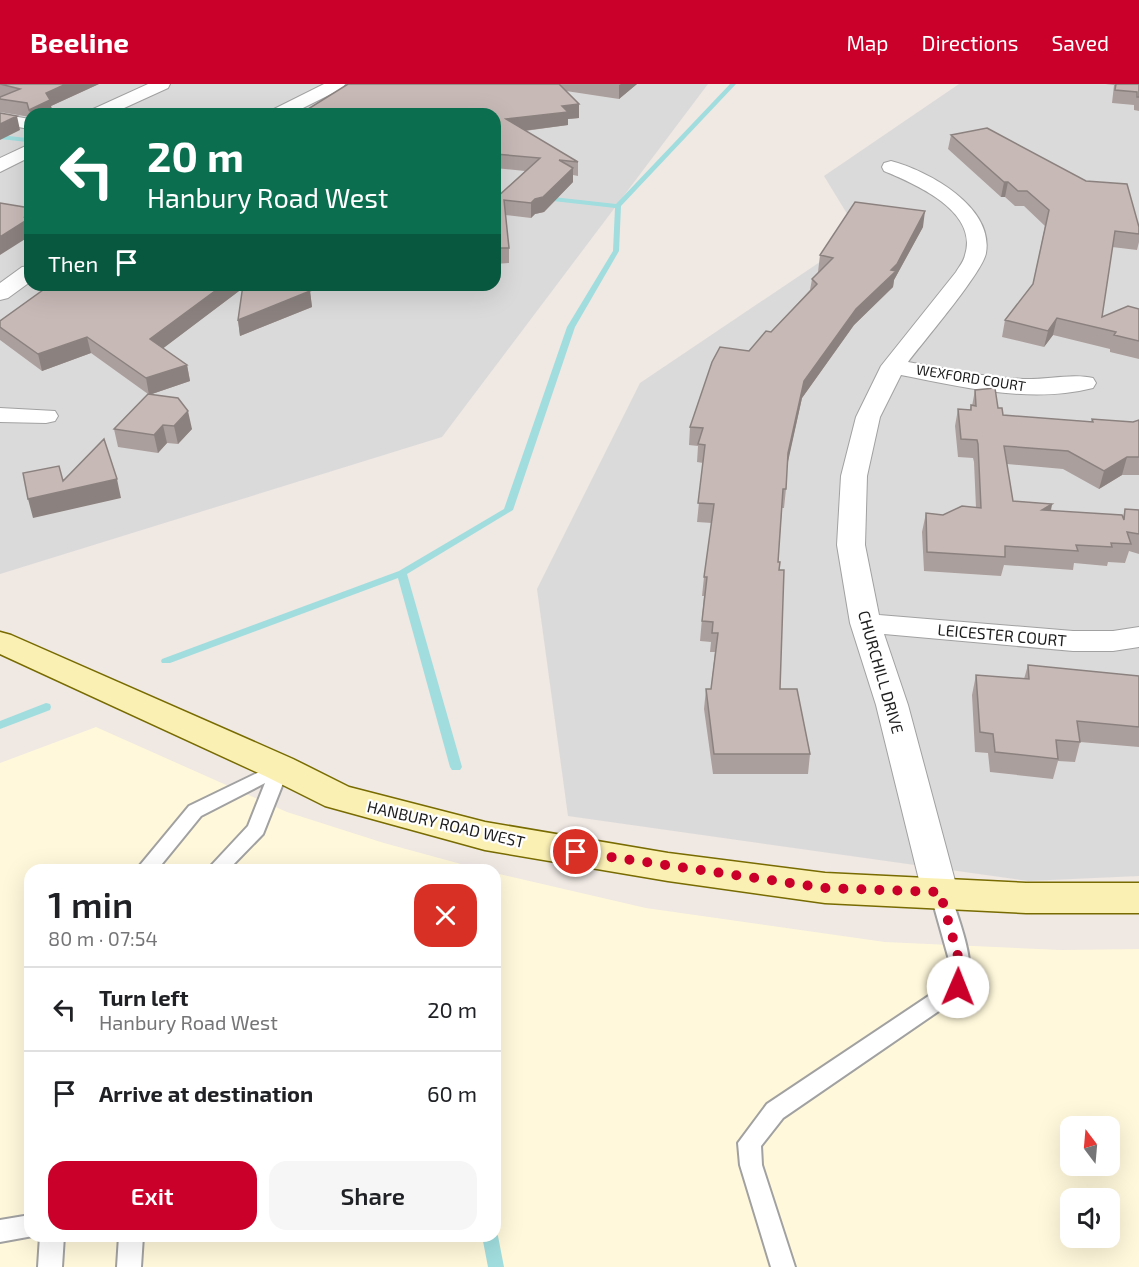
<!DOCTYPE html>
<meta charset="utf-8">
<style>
:root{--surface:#fff;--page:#f6f6f6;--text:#202124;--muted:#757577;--line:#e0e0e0;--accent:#ca002a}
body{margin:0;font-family:"Exo 2",sans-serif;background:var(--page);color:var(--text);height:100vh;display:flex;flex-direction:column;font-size:22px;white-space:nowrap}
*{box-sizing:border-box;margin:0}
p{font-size:20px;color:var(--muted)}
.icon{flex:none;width:33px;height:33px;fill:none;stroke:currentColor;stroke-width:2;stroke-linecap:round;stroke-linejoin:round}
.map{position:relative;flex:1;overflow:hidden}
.side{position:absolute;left:24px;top:780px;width:477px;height:378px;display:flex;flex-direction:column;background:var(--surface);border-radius:18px;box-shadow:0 6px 24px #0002}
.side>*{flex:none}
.banner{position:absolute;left:24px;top:24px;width:477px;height:183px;border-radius:18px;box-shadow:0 6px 24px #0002;background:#0b6e4f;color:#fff;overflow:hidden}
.needle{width:39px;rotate:344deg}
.tools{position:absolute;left:1060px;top:1032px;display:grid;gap:12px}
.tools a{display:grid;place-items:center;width:60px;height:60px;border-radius:12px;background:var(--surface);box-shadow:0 6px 24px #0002;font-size:30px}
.pin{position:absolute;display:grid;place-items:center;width:51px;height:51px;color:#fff;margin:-26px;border:3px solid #fff;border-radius:50%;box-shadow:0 2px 6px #0007}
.me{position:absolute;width:66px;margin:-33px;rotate:1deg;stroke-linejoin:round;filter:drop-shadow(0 0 4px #0008)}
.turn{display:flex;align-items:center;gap:21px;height:126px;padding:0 24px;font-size:27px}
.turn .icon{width:78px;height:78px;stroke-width:2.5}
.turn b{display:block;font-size:42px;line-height:51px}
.then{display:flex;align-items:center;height:57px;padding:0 24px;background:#0003;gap:12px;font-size:22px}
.round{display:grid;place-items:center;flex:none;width:63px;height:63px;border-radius:18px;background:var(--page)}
.headline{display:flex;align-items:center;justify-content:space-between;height:102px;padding:0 24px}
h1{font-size:36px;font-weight:600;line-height:45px}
.primary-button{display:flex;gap:12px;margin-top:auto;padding:12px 24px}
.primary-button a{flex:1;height:69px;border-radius:18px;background:var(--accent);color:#fff;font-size:24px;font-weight:600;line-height:69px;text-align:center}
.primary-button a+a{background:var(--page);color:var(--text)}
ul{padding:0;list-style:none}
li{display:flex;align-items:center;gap:18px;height:84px;padding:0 24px;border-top:2px solid var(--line)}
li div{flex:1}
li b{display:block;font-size:22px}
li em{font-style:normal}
header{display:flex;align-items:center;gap:36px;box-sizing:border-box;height:84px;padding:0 30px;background:var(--accent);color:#fff}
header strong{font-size:28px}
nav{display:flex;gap:33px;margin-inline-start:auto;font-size:21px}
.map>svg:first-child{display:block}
.residential{fill:#dbdada;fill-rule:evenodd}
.education{fill:#fff8db;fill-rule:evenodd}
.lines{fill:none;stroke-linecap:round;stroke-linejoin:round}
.stream{fill:#a1ddde;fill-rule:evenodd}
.service-casing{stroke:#a1a1a1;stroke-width:4}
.minor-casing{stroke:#a1a1a1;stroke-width:2}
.secondary-casing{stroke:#776b01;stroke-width:3}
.service{fill:#fff;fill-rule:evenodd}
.minor{fill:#fff;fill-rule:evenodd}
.secondary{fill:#fbf0b4;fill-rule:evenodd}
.wall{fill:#ab9f9d}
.shaded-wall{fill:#8b827f}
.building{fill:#c7b9b6;stroke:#8b827f;stroke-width:1.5}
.route{stroke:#ca002a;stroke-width:10;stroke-dasharray:0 18}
.labels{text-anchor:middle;stroke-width:4.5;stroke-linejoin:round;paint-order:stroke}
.far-street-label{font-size:14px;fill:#1d1d1d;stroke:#fff}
.street-label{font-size:16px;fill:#1d1d1d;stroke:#fff}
</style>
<header>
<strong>Beeline</strong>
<nav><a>Map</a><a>Directions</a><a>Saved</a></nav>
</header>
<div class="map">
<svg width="1139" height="1183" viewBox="0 0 1139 1183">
<rect width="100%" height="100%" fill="#efe8e3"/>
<path class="residential" d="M0,0H708L442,353L0,490ZM30,30H495V201H30Z
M959,0H1139V792L1028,797L568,732L537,505L640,299L860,151L824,92Z"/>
<path class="education" d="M96,643L287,728L384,759L483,786H30V1152H495V789L646,824L885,858L1061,866L1139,865V1183H0V679ZM1071,1042H1110V1082H1071ZM1071,1114H1110V1154H1071Z"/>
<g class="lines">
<path class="stream" d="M730,0H736L621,122L619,167L575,243L513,426L407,490L462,683L460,686H452L450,683L398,494L170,579H162L161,577L162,575L399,487L504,425L567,243L613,167L615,124L544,116L541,114L544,112L616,120Z
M0,51L27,54L30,56L27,58L0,55Z
M495,107L514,109L517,111L514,113L495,111Z
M46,619L50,620L51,623L50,626L0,645V637Z
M495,1147L498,1152L504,1183H488L482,1152H495Z"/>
<defs>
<path id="service" d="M280,678L286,680L289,684L263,750L228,786H207L248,742L265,699L201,732L157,786H136L189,722Z
M940,801L947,803L950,808C958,836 979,882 965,909L783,1034L761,1062L762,1081L795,1183H771L740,1081L738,1059L767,1020L948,899L951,883L930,808L933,803Z
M30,1131V1152H33L0,1158V1136Z
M40,1152H64L62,1183H38Z
M119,1152H143L141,1183H117Z"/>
<path id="minor" d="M148,0H170L168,4L111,30H88L91,26Z
M324,0H345L343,4L291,30H269L272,26Z
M0,30L30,35V45L0,40Z
M30,60V73L0,88V74Z
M891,77C929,87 994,123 986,169C983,188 923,258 908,278C946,285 984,293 1023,295C1045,296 1073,289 1093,294L1096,299L1093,304C1030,320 962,303 901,291L880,333L867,392L865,461L879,531L1073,547H1113L1139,543V563L1113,567H1073L884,550L908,621L958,808L953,818L940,822L927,818L922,808L876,621L850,539L837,461L841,392L856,333L881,282L956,188C959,183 964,177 965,171C979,127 915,100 884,87L882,83L884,79Z
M30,182V198L8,214L0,216V199L22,183Z
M0,324L55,327L58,332L55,337L46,339L0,338Z"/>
<path id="secondary" d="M0,548L11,551L293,675L349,703L485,738L668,769L825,789L1026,799H1139V829H1026L825,819L668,797L485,766L325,722L267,693L0,570Z"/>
</defs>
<use href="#service" class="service-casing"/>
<use href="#minor" class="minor-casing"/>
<use href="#secondary" class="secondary-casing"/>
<use href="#service" class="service"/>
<use href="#minor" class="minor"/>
<use href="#secondary" class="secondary"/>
</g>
<path class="wall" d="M0,0H99L51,22L53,30H30V33L0,28Z
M348,0H637L619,15L566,7L579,34L568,35V41L525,47L578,78V92L573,91V98L544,128L535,130L531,134L505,131L509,164V179L495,180V115L525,87L495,84V30Z
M1105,0H1139V27L1134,26V21L1112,19L1114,1Z
M951,51L1139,143V158L1137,166L1112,163L1102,233L1139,225V275L1110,268V265L1053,251L1044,263L1002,253L1005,236L1033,200L1045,142L1024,122H1015L1005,113H1001L948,65Z
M923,143L894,196L893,203L854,241L802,314L787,380L786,405L784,424H782L778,478L779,486L780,605L810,670L808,690H713L704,625L706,605H711L715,568H710L711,558L700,557L704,512H702L704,493L712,439L697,438L703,379L697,378L698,362L689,361L690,343L749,267L771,248L810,206L812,195L819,188H818L820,171Z
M50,201H299L310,207L312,223L240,252L238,236L243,204L163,264L187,281L190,297L152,310L192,345L178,360L167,359L158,369L118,363L114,345L148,310L91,269L42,287L0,256V237Z
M975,306L998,324L1003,331L1091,338L1092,335L1133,338L1139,336V391H1122L1099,405L1063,385L1007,380L1013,417L1052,420L1051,427L1123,433L1125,425L1139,426V470L1129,467L1125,479L1108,478L1107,482L1074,479L1073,486L1004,481L1001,492L924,487L922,448L926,429L943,431L976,424L974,378L973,374L958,373L955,342L958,325L970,326L971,321L972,322Z
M1028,581L1139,592V663L1080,658L1075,678L1058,677L1053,695L990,688L988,669L975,668L972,611L976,591L1024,595Z"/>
<path class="shaded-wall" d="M66,0H99L51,22L53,30H30L29,26L46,9Z
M621,0H637L619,15V1Z
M579,20V34L568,35V41L506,49V35L562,22Z
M17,32L20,46L0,56V40Z
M573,84V98L544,128L535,130L531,134V119Z
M1004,98H1008L1005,113H1001Z
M925,127L923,143L894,196L893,203L854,241L802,314L786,387L788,369L804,297L856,225L891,186Z
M30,130V152L0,171V153Z
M223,201H247L153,272L150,255Z
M310,207L312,223L240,252L238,236Z
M1057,234L1053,251L1044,263L1048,247Z
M87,253L91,269L42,287L38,270Z
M187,281L190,297L149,311L146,294Z
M188,327L192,345L178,360L174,342Z
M163,341L167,359L158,369L154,351Z
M1127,373L1122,391L1099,405L1104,387Z
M117,395L121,414L33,434L28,415Z
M1052,420L1048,438L1042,426Z"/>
<path class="building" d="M0,0H66L46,9L50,16L29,26L27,19L0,15V13L20,5Z
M348,0H559L579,20L562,22L568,28L506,35L578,78L559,76L573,84L543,113L535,115L531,119L504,116L509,164H495V115L540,74L495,70V30H300Z
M1116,0H1139V13H1137V8L1115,6Z
M0,29L17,32L0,40Z
M987,44L1086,97L1127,100L1139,143V150L1115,147L1102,233L1128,222L1139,225V257L1114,251L1116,248L1057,234L1048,247L1005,236L1033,200L1049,126L1027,107H1018L1008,98H1004L951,51Z
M855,118L925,127L897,180L891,186L896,187L856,225L804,297L788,369L786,405H783L778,478H780L779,486H784L780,605H797L810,670H714L706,605H711L718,549H712L713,538L702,537L707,493H704L714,420L698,419L705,361L698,360L703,344L690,343L712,278L720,263L749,267L766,247L771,248L817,200L812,195L833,174L820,171Z
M0,119L30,124V130L25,133L30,134L0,153Z
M50,201H223L150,255L187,281L146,294L87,253L38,270L0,243V237Z
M243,201H299L310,207L238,236Z
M995,304L998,324H1002L1003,331L1093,338L1092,335L1133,338L1139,336V373H1127L1104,387L1068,367L1004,362L1013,417L1052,420L1042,426L1122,431L1124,436L1125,425L1139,426V450L1127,448L1131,460L1111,459L1112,463L1076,461L1078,467L1005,462V473L927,468L926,429L943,431L962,422L981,424L978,360L977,356L961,355L958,325L971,326V321L976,322L975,306Z
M148,310L178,314L188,327L174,342L163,341L154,351L114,345Z
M104,355L117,395L28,415L23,389L59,382L63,397Z
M1028,581L1139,592V643L1077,637L1080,658L1056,656L1058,675L995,668L993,650L980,648L976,591L1029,595Z"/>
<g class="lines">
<path class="route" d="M576,768L825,804L940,808L961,883L958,903"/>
</g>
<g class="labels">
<g class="far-street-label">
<text transform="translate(971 294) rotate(9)" y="5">WEXFORD COURT</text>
</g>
<g class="street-label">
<text transform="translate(1002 551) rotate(5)" y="6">LEICESTER COURT</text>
<text transform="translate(881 588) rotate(74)" y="6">CHURCHILL DRIVE</text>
<text transform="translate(446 740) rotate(13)" y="6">HANBURY ROAD WEST</text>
</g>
</g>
</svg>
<div class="tools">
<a><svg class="needle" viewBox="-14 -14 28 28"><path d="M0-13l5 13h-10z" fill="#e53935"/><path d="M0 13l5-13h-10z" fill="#757577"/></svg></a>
<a><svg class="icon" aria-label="sound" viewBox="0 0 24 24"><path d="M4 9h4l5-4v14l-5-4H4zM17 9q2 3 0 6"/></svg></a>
</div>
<div class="pin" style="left:576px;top:768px;background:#d93025"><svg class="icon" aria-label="arrive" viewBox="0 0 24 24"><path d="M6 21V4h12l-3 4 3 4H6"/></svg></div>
<svg class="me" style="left:958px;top:903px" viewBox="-20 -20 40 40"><circle r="19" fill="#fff"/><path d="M0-13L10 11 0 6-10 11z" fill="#ca002a"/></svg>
<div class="banner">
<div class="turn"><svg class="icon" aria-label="left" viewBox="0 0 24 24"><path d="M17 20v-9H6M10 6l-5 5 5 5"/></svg><div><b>20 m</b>Hanbury Road West</div></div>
<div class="then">Then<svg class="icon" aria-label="arrive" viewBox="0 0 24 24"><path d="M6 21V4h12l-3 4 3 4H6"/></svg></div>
</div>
<section class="side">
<div class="headline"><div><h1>1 min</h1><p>80 m · 07:54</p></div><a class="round" style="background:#d93025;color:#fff"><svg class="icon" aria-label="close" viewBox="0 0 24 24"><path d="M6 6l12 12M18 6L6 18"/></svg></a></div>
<ul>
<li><svg class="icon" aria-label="left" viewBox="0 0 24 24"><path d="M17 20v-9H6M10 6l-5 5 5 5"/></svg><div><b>Turn left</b><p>Hanbury Road West</p></div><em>20 m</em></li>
<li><svg class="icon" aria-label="arrive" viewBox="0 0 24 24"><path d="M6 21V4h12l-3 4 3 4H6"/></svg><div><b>Arrive at destination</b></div><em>60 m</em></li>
</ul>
<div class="primary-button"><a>Exit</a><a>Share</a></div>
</section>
</div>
